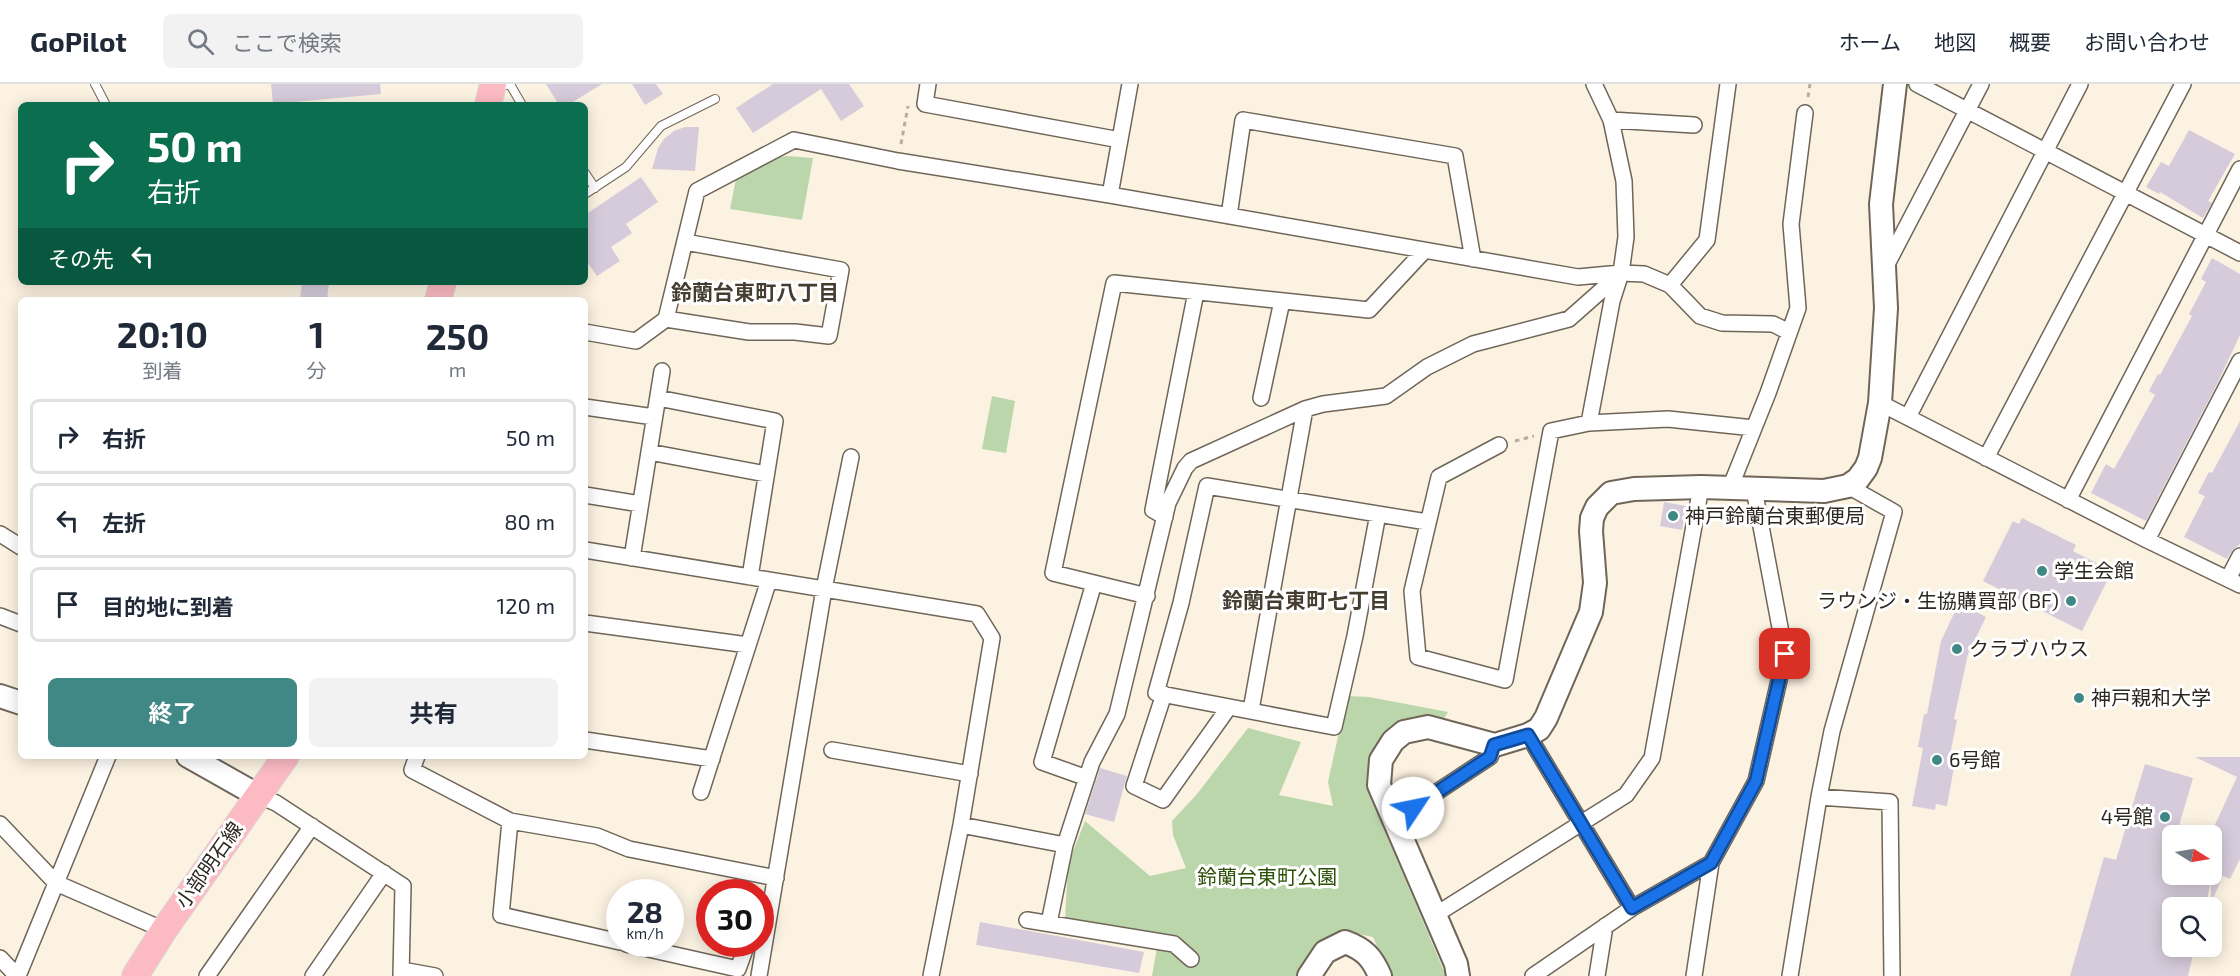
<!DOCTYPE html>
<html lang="ja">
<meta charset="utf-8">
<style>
:root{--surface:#fff;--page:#f2f2f3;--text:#1f2937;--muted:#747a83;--line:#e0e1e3;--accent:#408886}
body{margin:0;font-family:"Exo 2","Noto Sans JP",sans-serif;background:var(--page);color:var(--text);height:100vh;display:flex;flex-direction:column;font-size:22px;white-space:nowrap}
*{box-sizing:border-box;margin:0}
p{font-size:20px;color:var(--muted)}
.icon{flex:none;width:33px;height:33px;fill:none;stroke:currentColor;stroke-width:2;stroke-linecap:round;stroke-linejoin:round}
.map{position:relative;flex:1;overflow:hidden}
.sheet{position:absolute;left:18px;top:213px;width:570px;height:462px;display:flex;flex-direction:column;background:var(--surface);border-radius:9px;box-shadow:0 3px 15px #0003}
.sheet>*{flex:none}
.hud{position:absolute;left:18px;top:18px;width:570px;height:183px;border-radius:9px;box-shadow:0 3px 15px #0003;background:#0b6e4f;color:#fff;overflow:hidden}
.needle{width:39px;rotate:101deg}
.controls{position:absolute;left:2162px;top:741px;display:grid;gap:12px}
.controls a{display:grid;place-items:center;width:60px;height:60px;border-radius:9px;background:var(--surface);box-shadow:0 3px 15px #0003;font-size:30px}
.speed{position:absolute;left:606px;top:795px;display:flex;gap:12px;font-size:30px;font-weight:700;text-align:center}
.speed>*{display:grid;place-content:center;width:78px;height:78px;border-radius:50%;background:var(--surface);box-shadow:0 3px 15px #0003;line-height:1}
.speed small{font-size:15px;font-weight:400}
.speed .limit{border:9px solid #d22;background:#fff;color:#111}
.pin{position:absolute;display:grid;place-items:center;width:51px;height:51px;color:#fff;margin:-26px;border-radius:12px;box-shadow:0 3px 9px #0006}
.me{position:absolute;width:66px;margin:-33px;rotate:56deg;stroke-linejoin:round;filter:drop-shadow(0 0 4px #0008)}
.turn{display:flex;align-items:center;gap:21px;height:126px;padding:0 30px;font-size:27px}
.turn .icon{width:78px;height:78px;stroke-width:2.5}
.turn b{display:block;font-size:42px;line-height:51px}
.then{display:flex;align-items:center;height:57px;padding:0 30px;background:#0003;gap:12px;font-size:22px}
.eta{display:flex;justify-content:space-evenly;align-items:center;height:102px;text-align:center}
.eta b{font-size:36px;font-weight:700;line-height:42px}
.primary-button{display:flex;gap:12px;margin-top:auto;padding:12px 30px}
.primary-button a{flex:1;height:69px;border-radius:9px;background:var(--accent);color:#fff;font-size:24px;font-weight:700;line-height:69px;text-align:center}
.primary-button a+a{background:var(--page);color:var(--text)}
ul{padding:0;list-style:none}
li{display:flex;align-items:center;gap:18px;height:75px;margin:0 12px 9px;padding:0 18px;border:3px solid var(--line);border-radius:9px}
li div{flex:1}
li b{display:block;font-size:22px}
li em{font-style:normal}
header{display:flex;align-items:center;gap:36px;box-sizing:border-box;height:84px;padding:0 30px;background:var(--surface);border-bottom:2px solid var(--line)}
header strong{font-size:28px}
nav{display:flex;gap:33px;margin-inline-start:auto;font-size:21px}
.search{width:420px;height:54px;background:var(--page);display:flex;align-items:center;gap:15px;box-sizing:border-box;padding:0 21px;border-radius:9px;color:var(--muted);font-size:22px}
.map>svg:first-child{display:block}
.green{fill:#bbd6aa}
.building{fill:#d6cbda}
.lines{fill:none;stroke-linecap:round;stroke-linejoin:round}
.lane-casing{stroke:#6f6659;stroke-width:10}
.street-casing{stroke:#6f6659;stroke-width:18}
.secondary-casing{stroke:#6f6659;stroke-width:26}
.primary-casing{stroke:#d9d8d7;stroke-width:28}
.path{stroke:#b5ada1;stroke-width:3;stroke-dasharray:4.5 4.5;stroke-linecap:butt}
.lane{stroke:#fff;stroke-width:8}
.street{stroke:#fff;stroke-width:15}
.secondary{stroke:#fff;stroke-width:22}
.primary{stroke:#fcbbc3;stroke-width:26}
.route-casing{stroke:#114b97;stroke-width:15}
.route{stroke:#1a73e8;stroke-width:10}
.poi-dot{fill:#408886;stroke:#fff;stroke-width:2}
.labels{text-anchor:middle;stroke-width:6;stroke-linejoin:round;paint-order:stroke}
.poi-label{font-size:20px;fill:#2b2721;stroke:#fff;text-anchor:start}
.street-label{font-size:20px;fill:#2b2721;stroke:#fff}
.park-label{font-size:20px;fill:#2b4f07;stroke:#fff}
.neighbourhood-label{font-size:21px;font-weight:bold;fill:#463d31;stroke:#fff}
</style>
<header>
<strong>GoPilot</strong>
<div class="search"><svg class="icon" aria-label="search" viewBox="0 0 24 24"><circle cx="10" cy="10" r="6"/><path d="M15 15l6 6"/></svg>ここで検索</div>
<nav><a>ホーム</a><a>地図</a><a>概要</a><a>お問い合わせ</a></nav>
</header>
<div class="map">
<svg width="2240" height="892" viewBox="0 0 2240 892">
<rect width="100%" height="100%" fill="#fcf2e2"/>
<path class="green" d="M787,72L813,74L802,136L730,125L736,95L776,73Z
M992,312L1015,317L1006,369L982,365Z
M1347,612L1369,613L1448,628L1442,638L1381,655L1368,681V708L1446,892H1390L1373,853L1349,848L1314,861L1300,892H1152L1159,852L1065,836L1068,780L1085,737L1150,792L1186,784L1173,751L1172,737L1197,710L1248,644L1301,658L1279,711L1333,722L1328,698Z"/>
<path class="building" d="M271,0H380L381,10L273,20Z
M546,0H602L568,21H559Z
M632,0H656L663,10L645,21Z
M773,0H849L864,22L841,37L821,5L753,49L736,24Z
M685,43H699L695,87L652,85L658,64L664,55L674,47Z
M2189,46L2235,70L2208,117L2212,119L2203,134L2160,108L2159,110L2146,103L2161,78L2169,82Z
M641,93L658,118L626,140L632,149L611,163L620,177L597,192L585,175V131Z
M2212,174L2240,190V251L2217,300L2146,437L2091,409L2106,380L2114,385L2155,311L2149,307L2158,290L2160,291L2192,232L2189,230L2206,198L2201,195Z
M302,198H329L327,216H300Z
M2240,337V460L2232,467L2227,475L2184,453L2205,412L2198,409L2209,388L2212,389Z
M1664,418L1686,422L1682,446L1660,442Z
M2022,434L2076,461L2073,467L2112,487L2082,547L1983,497L2013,437L2019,440Z
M1959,519L1986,533L1968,570L1954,635L1957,636L1950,671L1956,672L1947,722L1936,720L1935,726L1912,722L1923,664L1918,663L1924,630H1927L1941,557Z
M2195,673H2240V775L2230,795L2223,792L2211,819V797L2205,824H2172V862H2195L2188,892H2070L2104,773L2116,776L2145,680L2193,694L2176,752H2172V790H2211V749L2237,693Z
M1100,684L1127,692L1114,738L1085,730Z
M980,838L1144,868L1139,889L976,861Z"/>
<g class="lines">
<defs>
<path id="lane" d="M95,0L106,21
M504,0L511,2L522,21
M585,89L595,104
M585,110L626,83L661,42L715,15"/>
<path id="street" d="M928,0L925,20L1120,56
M1917,0L2240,169
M1611,36L1694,41
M1110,111L1130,0
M1229,132L1243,36L1455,72L1473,175
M1885,184L1981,0
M1670,201L1707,156L1728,0
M666,235L749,248H795L829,252L841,186L685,158
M585,248L636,257L666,235L697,107L794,56L898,77L1110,111L1578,193L1621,189L1644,190L1670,201L1700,232L1722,239L1773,240L1789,248
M658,314L775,337L750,493
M1261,314L1282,217
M1880,319L2147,456L2240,501
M585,323L654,333
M1908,333L2080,0
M1589,339L1612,217L1621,189
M1499,361L1439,393L1412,507L1418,573L1505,596L1551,347L1589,339L1668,335L1754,344
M649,368L766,390
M1986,374L2183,0
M1730,404L1768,309L1798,224L1791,140L1805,29
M585,411L640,420
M2068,416L2240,85
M1378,430L1355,552L1334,643L1156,609L1181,519L1207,402L1427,438
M1165,433L1153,426L1196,208
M0,450L21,463
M2147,456L2240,277
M585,466L977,530L992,554L961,741L931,892
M632,474L662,287
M2228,495L2240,472
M1147,512L1053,489L1114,199L1369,226L1424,167
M0,532L21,540
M585,539L748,561
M1164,610L1134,702L1163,716L1229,623
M1251,626L1305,325
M1528,651L1632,824
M585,656L712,675
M832,666L970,690
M417,672L412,686L510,737L597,752L629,765L776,794
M1087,694L1042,678L1094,499
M701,708L769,496
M257,711L276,719L403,802L401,892
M1819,713L1890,718L1892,892
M510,737L501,831L620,858
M1393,737L1490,673L1495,661
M0,740L56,799L164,846
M961,741L1065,761
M1435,831L1626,711L1652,674L1701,403
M1027,836L1174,860L1191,875
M1049,839L1065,761L1092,678L1117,630L1168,419L1185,384L1191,377L1305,325L1323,320L1386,312L1427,283L1473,260L1569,235L1621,189L1626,153L1624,97L1611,36L1594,0
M626,860L738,885L747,860
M0,874L17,892
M402,886L435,892
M18,892L108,672
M207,892L312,742
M313,892L384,789
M759,892L824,505L851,373
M1533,892L1632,824L1711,779
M1597,892L1605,842
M1694,892L1711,779L1756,697L1785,570L1754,405
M1790,892L1819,713L1832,647L1894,428L1848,402"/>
<path id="secondary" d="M0,612L21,619
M188,672L257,711
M1309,892L1325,868L1345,858C1364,865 1372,873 1380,892
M1458,892L1456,880L1379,701L1381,676L1393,657L1404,648L1428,643L1495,661L1528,651L1539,645L1546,634L1591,528L1595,499L1591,447L1592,434L1597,423L1611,409L1634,405L1701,403L1824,407L1848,402L1858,395L1866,384L1870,374L1880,319L1886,224L1881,120L1895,0"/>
<path id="primary" d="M488,21L493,0
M438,216L443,198
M135,892L164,846L286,672"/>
</defs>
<use href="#lane" class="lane-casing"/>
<use href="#street" class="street-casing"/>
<use href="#secondary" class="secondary-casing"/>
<use href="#primary" class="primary-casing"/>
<path class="path" d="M1808,13L1810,0
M901,60L908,22
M1515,357L1534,352"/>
<use href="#lane" class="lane"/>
<use href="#street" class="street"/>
<use href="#secondary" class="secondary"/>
<use href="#primary" class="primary"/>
</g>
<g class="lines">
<defs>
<path id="route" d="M1413,724L1490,673L1494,661L1528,651L1632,824L1711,779L1756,697L1785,570"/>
</defs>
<use href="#route" class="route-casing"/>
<use href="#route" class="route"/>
</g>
<g class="poi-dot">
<circle cx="1673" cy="432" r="6"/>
<circle cx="2042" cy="487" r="6"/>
<circle cx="2071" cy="517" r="6"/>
<circle cx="1957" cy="565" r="6"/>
<circle cx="2079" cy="614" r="6"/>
<circle cx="1937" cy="676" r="6"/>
<circle cx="2165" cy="733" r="6"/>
</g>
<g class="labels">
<g class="poi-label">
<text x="1685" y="439">神戸鈴蘭台東郵便局</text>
<text x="2054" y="494">学生会館</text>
<text x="2059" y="524" text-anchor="end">ラウンジ・生協購買部 (BF)</text>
<text x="1969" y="572">クラブハウス</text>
<text x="2091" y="621">神戸親和大学</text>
<text x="1949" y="683">6号館</text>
<text x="2153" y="740" text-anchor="end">4号館</text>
</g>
<g class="street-label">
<text transform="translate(209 781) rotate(-55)" y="7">小部明石線</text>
</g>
<g class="park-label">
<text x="1267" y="800">鈴蘭台東町公園</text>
</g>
<g class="neighbourhood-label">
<text x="755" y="216">鈴蘭台東町八丁目</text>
<text x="1306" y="524">鈴蘭台東町七丁目</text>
</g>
</g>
</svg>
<div class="controls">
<a><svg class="needle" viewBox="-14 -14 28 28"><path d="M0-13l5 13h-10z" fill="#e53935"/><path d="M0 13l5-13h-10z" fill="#747a83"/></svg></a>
<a><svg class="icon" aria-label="search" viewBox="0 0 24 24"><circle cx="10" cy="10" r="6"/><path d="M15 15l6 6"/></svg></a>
</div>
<div class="speed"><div>28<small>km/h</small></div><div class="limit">30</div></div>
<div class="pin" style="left:1785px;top:570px;background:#d93025"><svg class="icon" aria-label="arrive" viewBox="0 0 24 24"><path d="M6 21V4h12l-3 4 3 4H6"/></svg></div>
<svg class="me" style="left:1413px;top:724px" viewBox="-20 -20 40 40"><circle r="19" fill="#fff"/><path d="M0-13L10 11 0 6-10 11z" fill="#1a73e8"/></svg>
<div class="hud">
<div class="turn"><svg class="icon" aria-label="right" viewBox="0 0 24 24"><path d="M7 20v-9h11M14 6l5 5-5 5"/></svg><div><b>50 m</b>右折</div></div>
<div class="then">その先<svg class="icon" aria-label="left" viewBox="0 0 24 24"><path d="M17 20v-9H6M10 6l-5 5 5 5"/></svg></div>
</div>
<section class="sheet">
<div class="eta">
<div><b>20:10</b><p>到着</p></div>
<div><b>1</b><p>分</p></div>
<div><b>250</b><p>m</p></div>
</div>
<ul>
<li><svg class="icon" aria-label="right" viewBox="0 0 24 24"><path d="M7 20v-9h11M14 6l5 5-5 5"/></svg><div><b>右折</b></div><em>50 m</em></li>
<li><svg class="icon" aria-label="left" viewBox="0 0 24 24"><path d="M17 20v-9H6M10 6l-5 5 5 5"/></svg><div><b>左折</b></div><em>80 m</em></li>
<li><svg class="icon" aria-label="arrive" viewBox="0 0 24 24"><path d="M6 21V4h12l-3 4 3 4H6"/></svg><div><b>目的地に到着</b></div><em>120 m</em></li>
</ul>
<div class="primary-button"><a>終了</a><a>共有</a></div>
</section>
</div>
